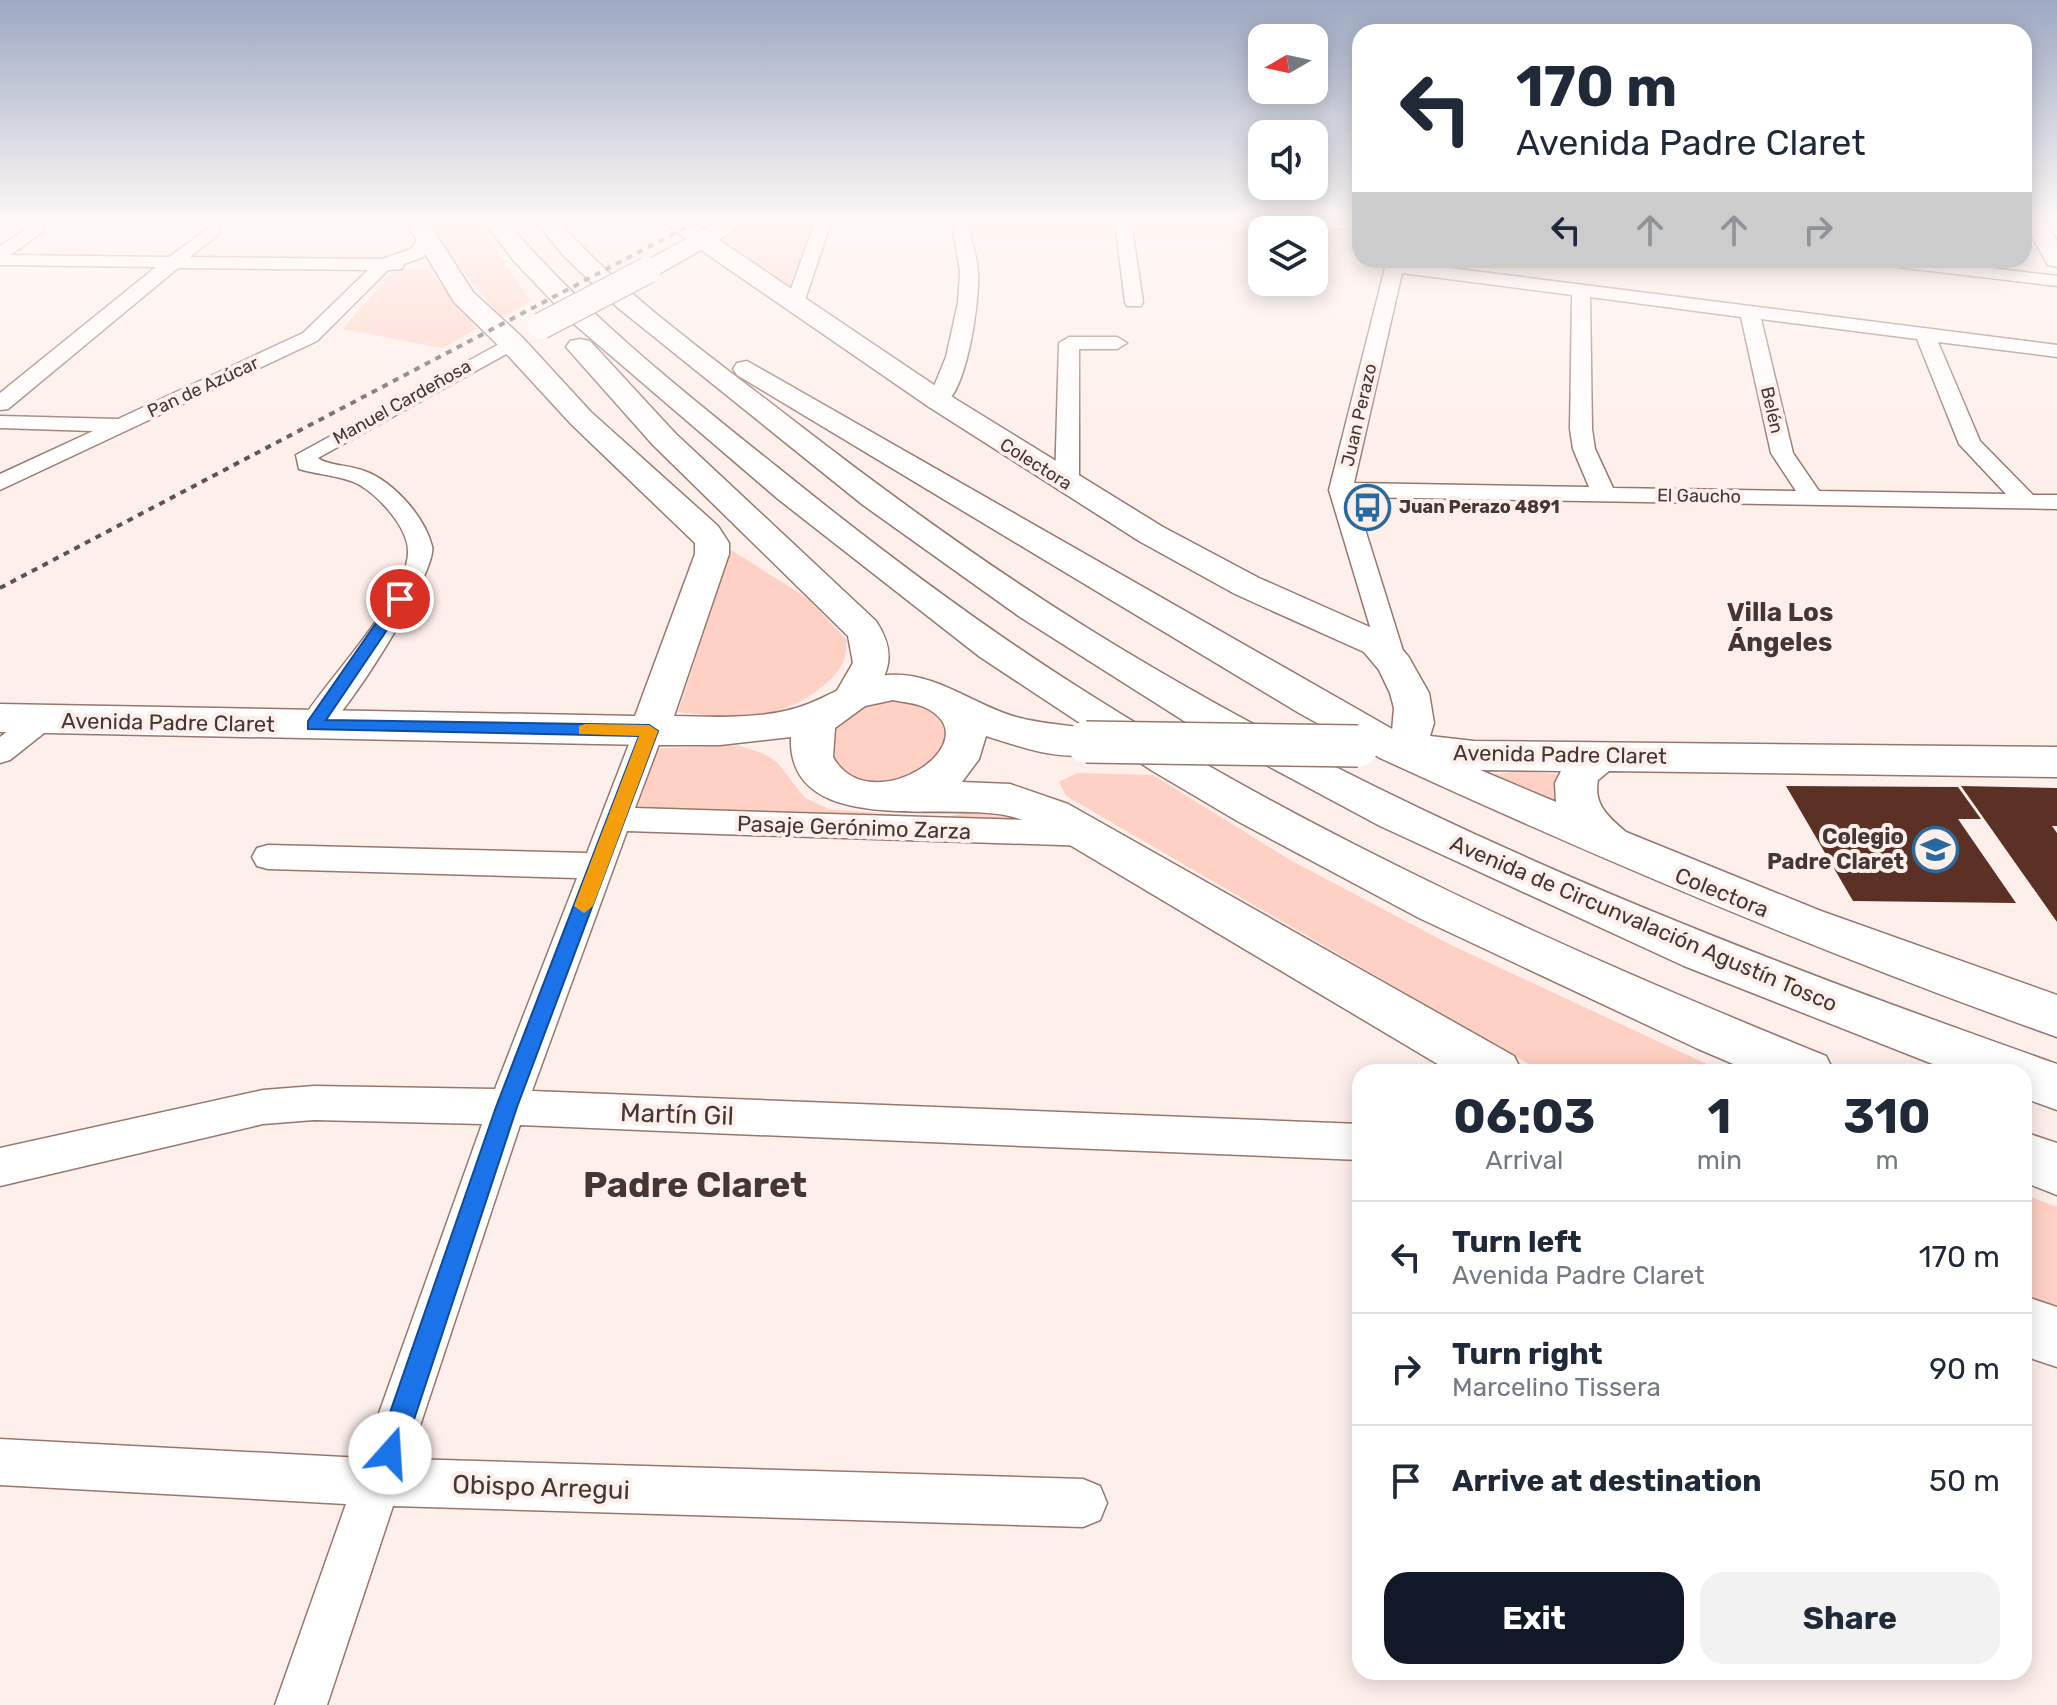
<!DOCTYPE html>
<meta charset="utf-8">
<style>
:root{--surface:#fff;--page:#f2f2f3;--text:#1f2937;--muted:#747a83;--line:#e0e1e3;--accent:#111827}
body{margin:0;font-family:Rubik,sans-serif;background:var(--page);color:var(--text);height:100vh;display:flex;flex-direction:column;font-size:30px;white-space:nowrap}
*{box-sizing:border-box;margin:0}
p{font-size:26px;color:var(--muted)}
.icon{flex:none;width:44px;height:44px;fill:none;stroke:currentColor;stroke-width:2;stroke-linecap:round;stroke-linejoin:round}
.map{position:relative;flex:1;overflow:hidden}
.drawer{position:absolute;left:1352px;top:1064px;width:680px;height:616px;display:flex;flex-direction:column;background:var(--surface);border-radius:24px;box-shadow:0 4px 20px #0003}
.drawer>*{flex:none}
.hud{position:absolute;left:1352px;top:24px;width:680px;height:244px;border-radius:24px;box-shadow:0 4px 20px #0003;background:#fff;color:var(--text);overflow:hidden}
.needle{width:52px;rotate:261deg}
.controls{position:absolute;left:1248px;top:24px;display:grid;gap:16px}
.controls a{display:grid;place-items:center;width:80px;height:80px;border-radius:16px;background:var(--surface);box-shadow:0 4px 20px #0003;font-size:40px}
.pin{position:absolute;display:grid;place-items:center;width:68px;height:68px;color:#fff;margin:-34px;border:4px solid #fff;border-radius:50%;box-shadow:0 2px 8px #0007}
.me{position:absolute;width:88px;margin:-44px;rotate:19deg;stroke-linejoin:round;filter:drop-shadow(0 0 6px #0008)}
.turn{display:flex;align-items:center;gap:28px;height:168px;padding:0 32px;font-size:36px}
.turn .icon{width:104px;height:104px;stroke-width:2.5}
.turn b{display:block;font-size:56px;line-height:68px}
.lanes{display:flex;align-items:center;height:76px;padding:0 32px;background:#0003;justify-content:center;gap:40px;direction:ltr}
.lanes .off{opacity:.35}
.eta{display:flex;justify-content:space-evenly;align-items:center;height:136px;text-align:center}
.eta b{font-size:48px;font-weight:700;line-height:56px}
.cta{display:flex;gap:16px;margin-top:auto;padding:16px 32px}
.cta a{flex:1;height:92px;border-radius:24px;background:var(--accent);color:#fff;font-size:32px;font-weight:700;line-height:92px;text-align:center}
.cta a+a{background:var(--page);color:var(--text)}
ul{padding:0;list-style:none}
li{display:flex;align-items:center;gap:24px;height:112px;padding:0 32px;border-top:2px solid var(--line)}
li div{flex:1}
li b{display:block;font-size:30px}
li em{font-style:normal}
.map>svg:first-child{display:block}
.green{fill:#ffd1c4}
.building{fill:#5c3125}
.lines{fill:none;stroke-linecap:round;stroke-linejoin:round}
.street-casing{stroke:#97776d;stroke-width:3}
.secondary-casing{stroke:#97776d;stroke-width:3}
.highway-casing{stroke:#97776d;stroke-width:3}
.street{fill:#fff;fill-rule:evenodd}
.secondary{fill:#fff;fill-rule:evenodd}
.highway{fill:#fff;fill-rule:evenodd}
.rail{stroke:#60524e;stroke-width:4;stroke-dasharray:6 6;stroke-linecap:butt}
.secondary-bridge-far1-casing{stroke:#97776d;stroke-width:28;stroke-linecap:butt}
.secondary-bridge-casing{stroke:#97776d;stroke-width:44;stroke-linecap:butt}
.secondary-bridge-far1{stroke:#fff;stroke-width:26}
.secondary-bridge{stroke:#fff;stroke-width:41}
.route{fill:#1a73e8;stroke:#114b97;stroke-width:2}
.slow{fill:#f59e0b}
.labels{text-anchor:middle;stroke-width:8;stroke-linejoin:round;paint-order:stroke}
.far-street-label{font-size:18px;fill:#443632;stroke:#feefeb}
.far-poi-label{font-size:18px;font-weight:bold;fill:#443632;stroke:#feefeb;text-anchor:start}
.street-label{font-size:22px;fill:#443632;stroke:#feefeb}
.poi-label{font-size:22px;font-weight:bold;fill:#443632;stroke:#feefeb;text-anchor:end}
.quarter-label{font-size:26px;font-weight:bold;fill:#443632;stroke:#feefeb}
.near-street-label{font-size:26px;fill:#443632;stroke:#feefeb}
.near-district-label{font-size:36px;font-weight:bold;fill:#443632;stroke:#feefeb}
</style>
<div class="map">
<svg width="2057" height="1705" viewBox="0 0 2057 1705">
<rect width="100%" height="100%" fill="#feefeb"/>
<path class="green" d="M428,222H476L531,301L502,318L441,245Z
M742,222H814L789,288L722,244L724,232Z
M969,222H1266L1360,234V238H1314V230H1262V238H973Z
M396,269L429,270L477,329L442,348L342,329Z
M731,550L807,598L846,639C848,662 839,673 822,687C779,722 730,719 678,712Z
M896,699C923,705 938,710 950,736L926,773C911,777 891,785 876,783C827,777 813,733 859,708C869,702 885,702 896,699Z
M737,745L762,753L777,762L805,798L829,809L938,818L987,809L1029,822L630,810L652,749Z
M1522,771L1563,775L1564,808L1490,775Z
M1077,773L1153,775L1292,861L1451,945L1724,1072H1542L1066,796L1059,782Z
M2024,1194L2057,1207V1310L2024,1299Z"/>
<path class="building" d="M1786,786L1958,787L1981,819H1958L2016,903L1853,901Z
M1961,786L2057,788V826H2052L2057,833V922Z"/>
<g class="lines">
<defs>
<path id="street" d="M815,222H831L804,303L795,309L788,307L786,303Z
M952,222H968C970,239 977,255 978,272C980,298 967,400 939,407L928,401L946,357L958,303L960,272Z
M1115,222H1131L1143,302L1141,306H1127L1125,302Z
M1315,222H1360V231L1323,227Z
M37,223L43,224V232L10,255L169,257L214,224L220,225V233L190,257L382,259L411,249L420,236L426,235L435,240L423,257L404,264L402,269L388,270L317,341L0,490V474L93,431L0,428V416L118,419L303,333L368,270L178,268L8,409L0,410V393L156,267L0,265V246Z
M1387,260L2057,345V357L1938,342L1980,441L2033,495H2057V509L1355,497L1404,654L1400,660H1380L1329,490ZM1402,273L1572,295L1570,429L1573,449L1589,487L1354,483ZM1590,297L1741,317L1771,453L1796,491L1613,488L1595,449L1592,429ZM1761,319L1917,339L1959,444L2006,494L1819,491L1793,453Z
M1871,260H1925L2057,276V286L1880,265Z
M512,337L519,339L522,343L519,347L318,458C326,465 346,465 358,469C390,477 424,515 432,546C439,570 342,723 321,733C314,736 309,734 303,732L299,725C323,683 409,597 408,551C408,527 378,495 358,484C340,475 318,475 299,469L296,455Z
M1069,337H1117L1127,343L1117,349H1079V483L1067,490L1055,483L1059,343Z
M43,709L53,712L57,719L53,726L10,760L0,763V737L33,712Z
M649,721L659,724L664,731L635,808L1090,822L1101,826L1106,834L1101,842L1090,846L627,831L532,1091L1360,1124V1160L520,1125L409,1459L1083,1479L1100,1486L1107,1503L1100,1520L1083,1527L393,1506L327,1705H275L346,1504L0,1485V1439L363,1458L482,1124L314,1120L263,1124L0,1186V1148L263,1090L314,1086L495,1089L577,878L268,869L257,866L252,857L257,848L268,845L587,853L634,731L639,724Z"/>
<path id="secondary" d="M406,222H428L473,292L522,337L591,412L718,526L729,543V554L674,716C717,717 768,720 808,704C836,693 857,677 888,675C934,671 974,705 1016,717C1043,725 1073,724 1100,732L1106,742L1100,752C1064,763 1021,747 986,736L979,759L962,782L1010,784L1068,804L1514,1056L1522,1072H1451L1038,826C1028,823 1019,818 1009,816C947,801 787,840 791,737L720,745H649L0,732V704L635,716L695,554V543L571,424L502,349L454,302ZM893,700C902,702 915,703 924,707C996,740 870,824 833,757L835,728L865,706Z
M664,222H691L703,230L718,222H745L719,240L949,395L1163,527L1259,578L1390,636L1408,656L1429,693L1434,723L1430,736L1474,741L2057,747V777L1609,771L1598,780C1593,805 1609,817 1626,832L1821,911L2057,995V1037C1826,955 1602,860 1380,758L1374,748L1380,738L1392,731L1394,708L1390,693L1379,670L1364,652L1235,594L1139,541L929,407L701,250L657,275H639L636,270L639,265L686,239ZM1480,770L1561,771L1555,783L1556,802Z
M2024,222H2044L2057,241V267L2048,265Z
M2024,1296L2057,1307V1367L2024,1356Z"/>
<path id="highway" d="M484,222H507C586,315 681,390 776,466C876,547 979,625 1089,694C1321,841 1572,953 1826,1056L1834,1072H1752L1696,1048L1419,918L1239,822L1151,770L980,657L778,499L574,324L514,261Z
M536,222H559C629,300 716,360 798,424C913,513 1031,597 1157,670C1441,836 1748,955 2057,1064V1110L2024,1098V1072H1953L1684,966L1380,826L1184,721L1020,617L863,505L617,307L563,255Z
M580,339L590,341L675,433L876,621C897,653 890,673 868,703L854,707L840,703L835,694L853,663L848,636L653,445L566,347L570,341Z
M747,361L1408,738L1414,748L1408,758L1394,762L1380,758L1299,713L737,375L733,369L737,363Z
M2024,1132L2057,1143V1195L2024,1182Z"/>
</defs>
<use href="#street" class="street-casing"/>
<use href="#secondary" class="secondary-casing"/>
<use href="#highway" class="highway-casing"/>
<use href="#street" class="street"/>
<use href="#secondary" class="secondary"/>
<use href="#highway" class="highway"/>
<path class="rail" d="M0,588L696,222"/>
<defs>
<path id="secondary-bridge-far1" d="M541,326L648,270"/>
<path id="secondary-bridge" d="M1086,742L1358,746"/>
</defs>
<use href="#secondary-bridge-far1" class="secondary-bridge-far1-casing"/>
<use href="#secondary-bridge" class="secondary-bridge-casing"/>
<use href="#secondary-bridge-far1" class="secondary-bridge-far1"/>
<use href="#secondary-bridge" class="secondary-bridge"/>
</g>
<linearGradient id="sky" x2="0" y2="1"><stop stop-color="#9ca9c2"/><stop offset="0.48" stop-color="#fff8f6"/><stop offset="1" stop-color="#fff8f6" stop-opacity="0"/></linearGradient>
<rect width="2057" height="460" fill="url(#sky)"/>
<path class="route" d="M400,595L408,599L326,720L649,725L658,731L517,1107L403,1453L399,1463L390,1466L380,1463L376,1453L496,1107L639,736L308,729V721L395,596Z"/>
<path class="slow" d="M585,724L649,725L658,731L593,906L584,913L574,906L639,736L579,734V726Z"/>
<defs>
<symbol id="bus-ring" viewBox="-11 -11 22 22"><circle r="9.5" fill="#feefeb" stroke="#286aa0" stroke-width="1.5"/><path d="M-5-6H5V4H4V6H2V4H-2V6H-4V4H-5ZM-3.5-4V0h7V-4ZM-3.5 1.2v1.5H-2V1.2ZM2 1.2v1.5H3.5V1.2Z" fill="#286aa0"/></symbol>
<symbol id="school-ring" viewBox="-11 -11 22 22"><circle r="9.5" fill="#feefeb" stroke="#286aa0" stroke-width="1.5"/><path d="M0-5L7-2L0 1L-7-2ZM-4 1L0 2.5L4 1V4Q0 6-4 4Z" fill="#286aa0"/></symbol>
</defs>
<g fill-rule="evenodd">
<use href="#bus-ring" x="1342" y="482" width="51" height="51"/>
<use href="#school-ring" x="1910" y="824" width="51" height="51"/>
</g>
<g class="labels">
<g class="far-street-label">
<text transform="translate(203 387) rotate(-25)" y="6">Pan de Azúcar</text>
<text transform="translate(402 402) rotate(-29)" y="6">Manuel Cardeñosa</text>
<text transform="translate(1772 410) rotate(77)" y="6">Belén</text>
<text transform="translate(1359 415) rotate(-77)" y="6">Juan Perazo</text>
<text transform="translate(1036 464) rotate(32)" y="6">Colectora</text>
<text transform="translate(1699 496) rotate(1)" y="6">El Gaucho</text>
</g>
<g class="far-poi-label">
<text x="1399" y="513">Juan Perazo 4891</text>
</g>
<g class="street-label">
<text transform="translate(168 722) rotate(1)" y="8">Avenida Padre Claret</text>
<text transform="translate(1560 754) rotate(1)" y="8">Avenida Padre Claret</text>
<text transform="translate(854 827) rotate(2)" y="8">Pasaje Gerónimo Zarza</text>
<text transform="translate(1722 892) rotate(22)" y="8">Colectora</text>
<text transform="translate(1644 923) rotate(23)" y="8">Avenida de Circunvalación Agustín Tosco</text>
</g>
<g class="poi-label">
<text x="1904" y="844">Colegio<tspan x="1904" dy="25">Padre Claret</tspan></text>
</g>
<g class="quarter-label">
<text x="1780" y="621">Villa Los<tspan x="1780" dy="30">Ángeles</tspan></text>
</g>
<g class="near-street-label">
<text transform="translate(677 1114) rotate(2)" y="9">Martín Gil</text>
<text transform="translate(541 1487) rotate(2)" y="9">Obispo Arregui</text>
</g>
<g class="near-district-label">
<text x="695" y="1197">Padre Claret</text>
</g>
</g>
</svg>
<div class="controls">
<a><svg class="needle" viewBox="-14 -14 28 28"><path d="M0-13l5 13h-10z" fill="#e53935"/><path d="M0 13l5-13h-10z" fill="#747a83"/></svg></a>
<a><svg class="icon" aria-label="sound" viewBox="0 0 24 24"><path d="M4 9h4l5-4v14l-5-4H4zM17 9q2 3 0 6"/></svg></a>
<a><svg class="icon" aria-label="layers" viewBox="0 0 24 24"><path d="M12 4l9 5-9 5-9-5zM3 14l9 5 9-5"/></svg></a>
</div>
<div class="pin" style="left:400px;top:599px;background:#d93025"><svg class="icon" aria-label="arrive" viewBox="0 0 24 24"><path d="M6 21V4h12l-3 4 3 4H6"/></svg></div>
<svg class="me" style="left:390px;top:1453px" viewBox="-20 -20 40 40"><circle r="19" fill="#fff"/><path d="M0-13L10 11 0 6-10 11z" fill="#1a73e8"/></svg>
<div class="hud">
<div class="turn"><svg class="icon" aria-label="left" viewBox="0 0 24 24"><path d="M17 20v-9H6M10 6l-5 5 5 5"/></svg><div><b>170 m</b>Avenida Padre Claret</div></div>
<div class="lanes"><svg class="icon" aria-label="left" viewBox="0 0 24 24"><path d="M17 20v-9H6M10 6l-5 5 5 5"/></svg><svg class="icon off" aria-label="ahead" viewBox="0 0 24 24"><path d="M12 20V5M6 11l6-6 6 6"/></svg><svg class="icon off" aria-label="ahead" viewBox="0 0 24 24"><path d="M12 20V5M6 11l6-6 6 6"/></svg><svg class="icon off" aria-label="right" viewBox="0 0 24 24"><path d="M7 20v-9h11M14 6l5 5-5 5"/></svg></div>
</div>
<section class="drawer">
<div class="eta">
<div><b>06:03</b><p>Arrival</p></div>
<div><b>1</b><p>min</p></div>
<div><b>310</b><p>m</p></div>
</div>
<ul>
<li><svg class="icon" aria-label="left" viewBox="0 0 24 24"><path d="M17 20v-9H6M10 6l-5 5 5 5"/></svg><div><b>Turn left</b><p>Avenida Padre Claret</p></div><em>170 m</em></li>
<li><svg class="icon" aria-label="right" viewBox="0 0 24 24"><path d="M7 20v-9h11M14 6l5 5-5 5"/></svg><div><b>Turn right</b><p>Marcelino Tissera</p></div><em>90 m</em></li>
<li><svg class="icon" aria-label="arrive" viewBox="0 0 24 24"><path d="M6 21V4h12l-3 4 3 4H6"/></svg><div><b>Arrive at destination</b></div><em>50 m</em></li>
</ul>
<div class="cta"><a>Exit</a><a>Share</a></div>
</section>
</div>
